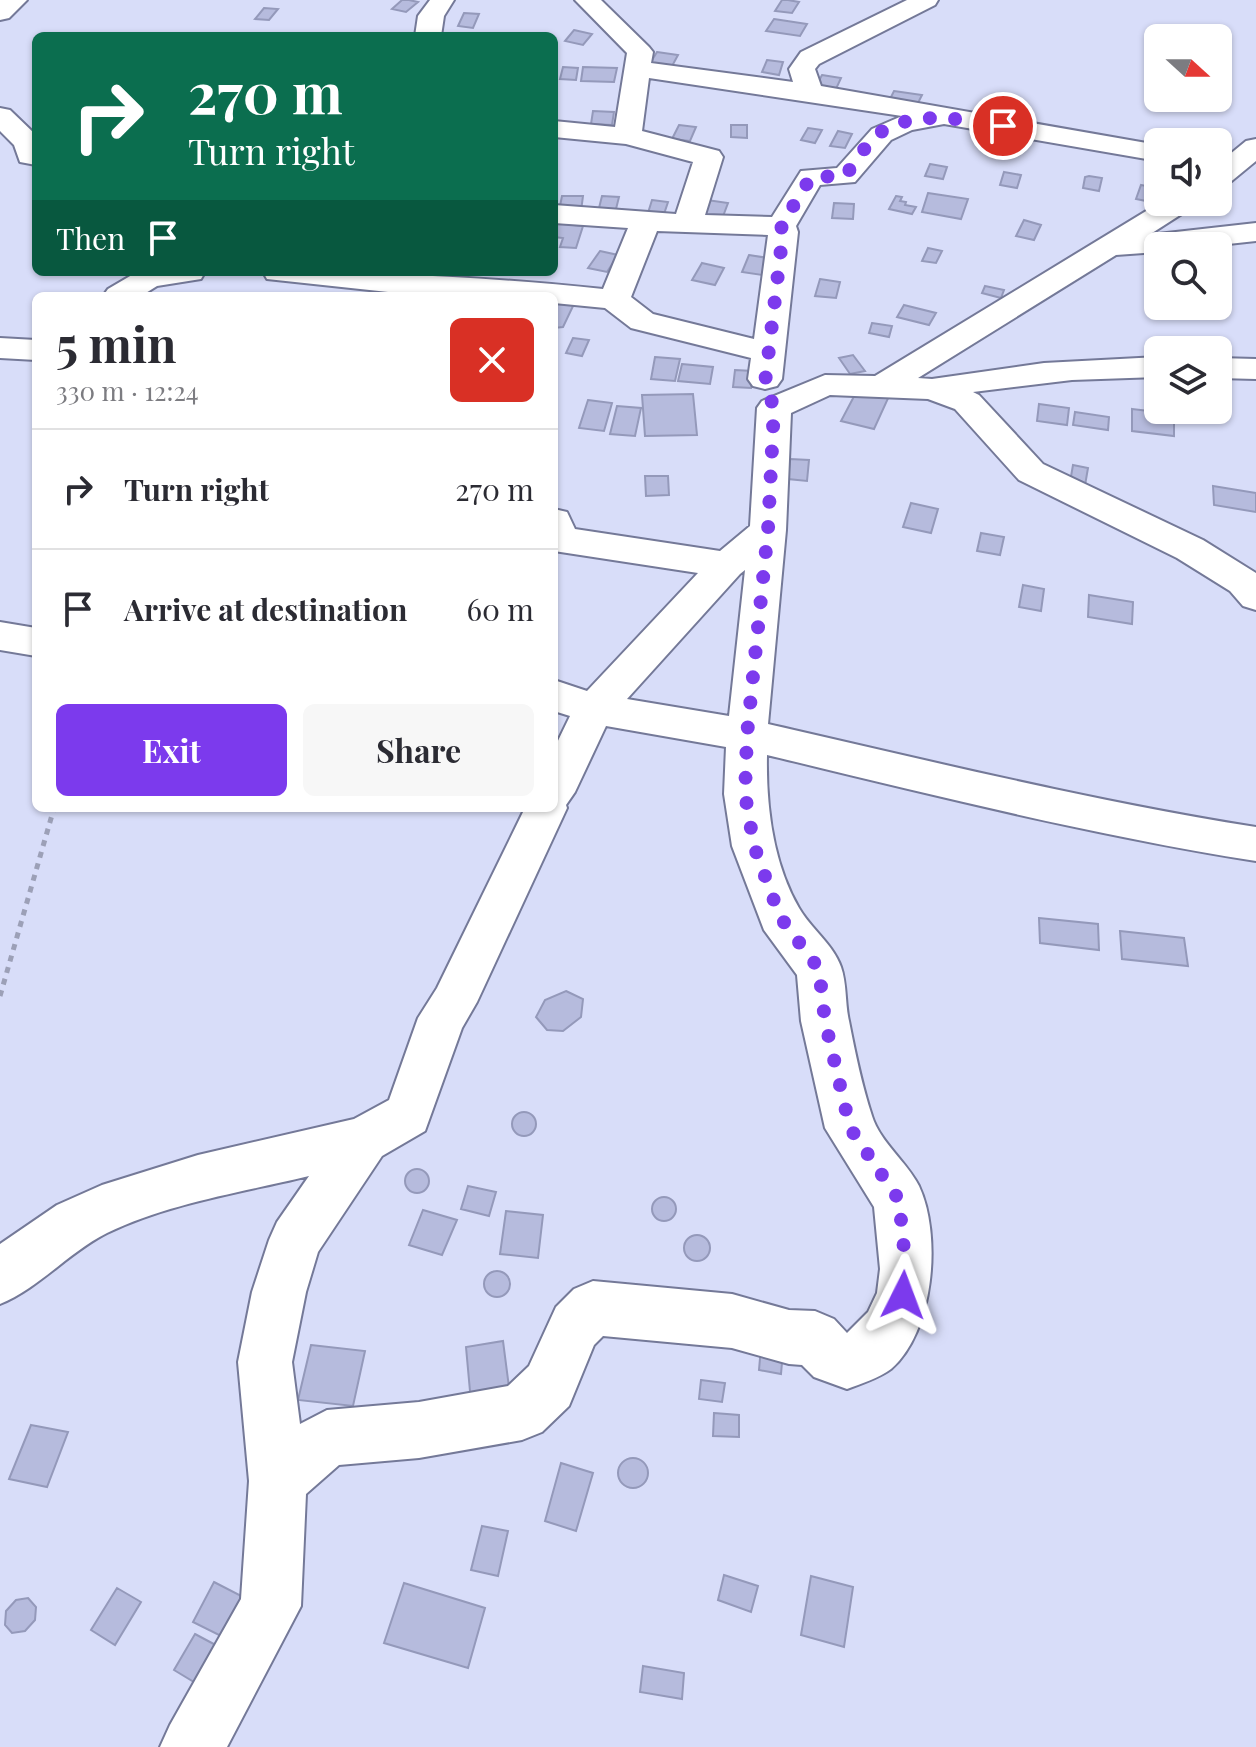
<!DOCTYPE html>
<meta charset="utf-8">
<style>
:root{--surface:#fff;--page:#f7f7f7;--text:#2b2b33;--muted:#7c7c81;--line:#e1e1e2;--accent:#7c3aed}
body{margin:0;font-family:"Playfair Display",serif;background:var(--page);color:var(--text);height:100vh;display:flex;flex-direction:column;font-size:30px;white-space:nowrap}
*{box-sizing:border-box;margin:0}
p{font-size:26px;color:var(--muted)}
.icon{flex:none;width:44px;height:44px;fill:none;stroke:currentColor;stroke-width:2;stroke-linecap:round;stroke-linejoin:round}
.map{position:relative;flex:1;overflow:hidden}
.details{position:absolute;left:32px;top:292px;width:526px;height:520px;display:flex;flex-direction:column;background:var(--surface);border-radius:12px;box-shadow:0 2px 6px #0004}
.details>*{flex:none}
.banner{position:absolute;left:32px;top:32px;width:526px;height:244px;border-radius:12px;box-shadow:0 2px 6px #0004;background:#0b6e4f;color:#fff;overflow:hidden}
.needle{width:52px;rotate:111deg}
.buttons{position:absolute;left:1144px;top:24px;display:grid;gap:16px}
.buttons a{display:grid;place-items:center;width:88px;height:88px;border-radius:12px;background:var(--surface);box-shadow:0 2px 6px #0004;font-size:40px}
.pin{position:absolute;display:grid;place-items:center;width:68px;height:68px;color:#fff;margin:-34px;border:4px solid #fff;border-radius:50%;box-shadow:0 2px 8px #0007}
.me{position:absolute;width:88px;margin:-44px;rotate:3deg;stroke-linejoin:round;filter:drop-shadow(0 0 6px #0008)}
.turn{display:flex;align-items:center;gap:28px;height:168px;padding:0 24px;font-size:36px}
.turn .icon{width:104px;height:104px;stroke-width:2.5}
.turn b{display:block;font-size:56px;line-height:68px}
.then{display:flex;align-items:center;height:76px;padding:0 24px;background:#0003;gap:16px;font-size:30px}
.round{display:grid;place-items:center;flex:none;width:84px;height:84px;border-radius:12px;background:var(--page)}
.summary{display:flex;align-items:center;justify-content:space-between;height:136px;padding:0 24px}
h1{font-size:48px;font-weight:700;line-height:60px}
.primary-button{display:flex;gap:16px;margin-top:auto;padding:16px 24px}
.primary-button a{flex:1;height:92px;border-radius:12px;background:var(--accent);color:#fff;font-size:32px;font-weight:700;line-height:92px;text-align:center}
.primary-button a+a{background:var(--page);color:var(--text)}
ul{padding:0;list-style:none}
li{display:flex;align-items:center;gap:24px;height:120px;padding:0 24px;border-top:2px solid var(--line)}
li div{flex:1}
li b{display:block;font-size:30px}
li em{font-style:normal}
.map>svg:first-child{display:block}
.building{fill:#b6bbdd;stroke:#9499ba;stroke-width:2}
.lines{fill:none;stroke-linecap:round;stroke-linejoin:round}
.minor-casing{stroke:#747998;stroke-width:4}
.path{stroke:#9ca0b7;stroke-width:5;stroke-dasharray:6 6;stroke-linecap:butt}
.minor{fill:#fff;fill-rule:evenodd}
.route{stroke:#7c3aed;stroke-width:14;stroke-dasharray:0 25.2}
</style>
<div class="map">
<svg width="1256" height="1747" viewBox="0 0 1256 1747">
<rect width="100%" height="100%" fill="#d8ddf9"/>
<path class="building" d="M402,0H409L418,2L406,12L392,9Z
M782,0H788L799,2L792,13L775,11Z
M264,8L278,9L269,20L255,19Z
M464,13L479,14L473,28L458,26Z
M774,19L807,24L800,36L766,31Z
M574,30L592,34L583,45L565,41Z
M657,52L678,55L671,68L649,65Z
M767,60L783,62L779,75L762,72Z
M563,67L578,68L576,80L560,79Z
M583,67L617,68L614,82L581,81Z
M822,75L841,78L836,89L816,86Z
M894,91L922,95L916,107L888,103Z
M593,111L614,112L612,125L591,124Z
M679,125L696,127L690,141L672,139Z
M731,125H747V138L731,137Z
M808,128L822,130L815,143L801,140Z
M838,131L852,134L845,148L830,146Z
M930,164L947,167L943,179L925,176Z
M1004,172L1021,175L1017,188L1000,185Z
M1089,176L1102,178L1099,191L1083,188L1085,177Z
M1141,185L1158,188L1156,203L1136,199Z
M928,193L968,199L961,219L922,212Z
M562,196H583L581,211H559Z
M602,196L619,197L615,213L598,212Z
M896,196L902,197L900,201L906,202L905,205L916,207L912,214L889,209Z
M652,200L668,202L663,217L647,216Z
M707,200L728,203L722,219L702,217Z
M834,203L854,204L853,219L832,218Z
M1024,220L1041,225L1034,240L1016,236Z
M554,223L583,226L576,248L560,247L563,238L554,237Z
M928,248L942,251L936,263L922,261Z
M600,251L618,255L607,272L588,268Z
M749,255L768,258L762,275L742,272Z
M702,263L724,268L715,285L692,280Z
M820,279L840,282L836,298L815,296Z
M985,286L1004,290L1001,298L982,293Z
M554,301L574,304L563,327L554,328Z
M904,305L936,313L929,325L897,317Z
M872,323L892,326L889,337L869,333Z
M573,338L589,340L582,356L566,353Z
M853,355L865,371L850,374L839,358Z
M655,357L680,359L675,381L651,379Z
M682,364L713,367L710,384L678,381Z
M735,370L753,371L751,388L733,387Z
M859,387L890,394L874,429L841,421Z
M693,394L697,435L645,436L642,395Z
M588,400L612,403L604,431L579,428Z
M1039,404L1069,408L1067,425L1037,421Z
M617,406L641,408L635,436L610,434Z
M1132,409L1174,414V436L1132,431Z
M1075,412L1109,417L1108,430L1073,425Z
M790,459L809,460L807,481L788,479Z
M1073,465L1088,468L1084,491L1069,488Z
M645,476H668L669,495L646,496Z
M1213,486L1256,493V512L1214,505Z
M911,503L938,509L931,533L903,527Z
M981,533L1004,537L1000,555L977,551Z
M1023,585L1044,589L1041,611L1019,607Z
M1089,595L1133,602L1132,624L1088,617Z
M1039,918L1098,924L1099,950L1040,943Z
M1120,931L1184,938L1188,966L1122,959Z
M566,991L583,999L581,1017L563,1031L547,1030L536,1017L545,1000Z
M512 1124a12 12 0 1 1 24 0a12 12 0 1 1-24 0Z
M405 1181a12 12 0 1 1 24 0a12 12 0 1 1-24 0Z
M468,1186L496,1192L489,1216L461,1209Z
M652 1209a12 12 0 1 1 24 0a12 12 0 1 1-24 0Z
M423,1210L457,1220L442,1255L409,1245Z
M506,1211L543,1215L538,1258L500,1254Z
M684 1248a13 13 0 1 1 26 0a13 13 0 1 1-26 0Z
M484 1284a13 13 0 1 1 26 0a13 13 0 1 1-26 0Z
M503,1341L510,1395L471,1402L466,1347Z
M311,1345L365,1351L353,1406L298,1400Z
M761,1347L783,1351L781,1374L759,1370Z
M701,1380L725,1383L722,1402L699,1399Z
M714,1413L739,1415V1437L713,1436Z
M31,1425L68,1432L47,1487L9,1479Z
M618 1473a15 15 0 1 1 30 0a15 15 0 1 1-30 0Z
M561,1463L593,1473L576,1531L545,1521Z
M482,1526L508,1531L498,1576L471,1570Z
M724,1575L758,1586L751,1612L718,1600Z
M811,1576L853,1587L844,1647L801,1635Z
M214,1582L255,1603L235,1643L193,1622Z
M404,1583L485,1608L468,1668L384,1643Z
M117,1588L141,1602L115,1645L91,1630Z
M28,1598L36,1607L35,1620L25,1631L12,1633L5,1625L6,1611L16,1600Z
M195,1634L225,1650L204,1688L174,1670Z
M643,1666L684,1673L682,1699L640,1692Z"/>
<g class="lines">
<defs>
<path id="minor" d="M0,0H27L9,18L0,20Z
M430,0H454L444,16L441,36H415L418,16Z
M575,0H601L649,47L653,52L651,63L793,82L789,69L801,52L907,0H938L935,5L819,64L815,69L821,86L1158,145V161L944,124L912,130L891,140L855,182L820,185L796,226L798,232L782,379L777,386L765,389L753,386L748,379L751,358L631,328L605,308L554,303V296L416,295L267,279L263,272C376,272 490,277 603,289L628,228L554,223V205L676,214L693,162L626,144L554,137V121L615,127L627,53ZM649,78L902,116L872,129L837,168L801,171L772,217L705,215L723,157L719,151L642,131ZM657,231L768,235L754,339L653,314L631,297Z
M0,108L10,110L36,135V165L20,162L14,145L0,131Z
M1256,139V161L1228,184L1218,187V164L1246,141Z
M1161,202H1196L1191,208L1149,235L1256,223V241L1210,246H1158V252L1116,255L918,378L932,379L1044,363L1158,357V377L1072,380L973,392L979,395L1043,464L1203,540L1256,573V610L1243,606L1230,591L1177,558L1019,480L955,409L928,399L830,395L791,413L786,530L768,724C930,761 1092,801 1256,827V861C1091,835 929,794 767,755C766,806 773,863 799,908C811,929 833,944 841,967C847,984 845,1004 849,1021C855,1052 862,1086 872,1116C880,1142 907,1162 919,1186C942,1235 934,1332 891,1369C879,1378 861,1384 847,1389L814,1377L802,1365L789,1364L732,1348L603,1336L594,1345L569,1406L542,1432L522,1440L419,1458L339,1465L306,1494L301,1606L227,1747H160L170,1725L241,1599L249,1481L238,1362L252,1292L269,1240L277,1222L309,1176C243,1192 169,1203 107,1233C69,1252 39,1288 0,1304V1244L57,1205L102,1185L198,1155L354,1119L389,1100L418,1018L437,988L525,808H554V749L570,716L554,711V680L587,691L698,573L554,551V509L567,512L575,529L720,551L750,526L757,408L762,401L825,375L875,376ZM745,570L729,716L627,699L740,574ZM606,726L726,747L724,794L732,846L764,930L797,975L801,1021L825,1128L874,1207L880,1269L877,1293L868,1312L847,1333L834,1319L815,1311L789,1310L732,1294L593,1281L574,1289L556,1307L529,1366L508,1386L419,1402L327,1410L300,1424L292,1362L306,1292L318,1252L382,1156L425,1131L462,1028L477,1002L567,808L566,805L575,792Z
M137,272H205L201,279L157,286L141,296H103L108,289Z
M0,338L36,340V360L0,358Z
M1218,358L1256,359V379L1218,378Z
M0,622L36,628V656L0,650Z"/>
</defs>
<use href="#minor" class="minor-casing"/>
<path class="path" d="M0,996L54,808"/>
<use href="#minor" class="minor"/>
</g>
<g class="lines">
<path class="route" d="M903,1295L906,1269L899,1200L850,1128L825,1021L819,969L780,917L754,846L745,794L747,735L768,530L774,408L765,383L783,232L781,226L811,177L845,176C855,163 867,142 881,132C917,109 964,120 1003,126"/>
</g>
</svg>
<div class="buttons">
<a><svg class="needle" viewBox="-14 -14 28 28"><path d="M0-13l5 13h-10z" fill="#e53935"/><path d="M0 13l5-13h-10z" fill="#7c7c81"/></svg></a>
<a><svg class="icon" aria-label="sound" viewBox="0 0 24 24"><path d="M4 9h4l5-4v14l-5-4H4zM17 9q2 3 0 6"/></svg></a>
<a><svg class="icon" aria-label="search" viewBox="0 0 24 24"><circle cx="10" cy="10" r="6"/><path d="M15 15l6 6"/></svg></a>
<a><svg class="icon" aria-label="layers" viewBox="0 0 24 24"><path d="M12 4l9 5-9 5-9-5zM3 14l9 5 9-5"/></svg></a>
</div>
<div class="pin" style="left:1003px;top:126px;background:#d93025"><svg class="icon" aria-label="arrive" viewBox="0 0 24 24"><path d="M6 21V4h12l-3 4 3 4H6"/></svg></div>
<svg class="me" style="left:903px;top:1295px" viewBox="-20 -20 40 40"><path d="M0-17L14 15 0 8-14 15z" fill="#7c3aed" stroke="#fff" stroke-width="4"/></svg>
<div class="banner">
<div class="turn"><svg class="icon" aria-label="right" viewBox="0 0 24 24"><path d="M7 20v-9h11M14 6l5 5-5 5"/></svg><div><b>270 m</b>Turn right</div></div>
<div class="then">Then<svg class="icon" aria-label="arrive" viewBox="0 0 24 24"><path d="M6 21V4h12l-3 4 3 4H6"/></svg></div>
</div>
<section class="details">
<div class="summary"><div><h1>5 min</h1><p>330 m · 12:24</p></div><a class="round" style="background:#d93025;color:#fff"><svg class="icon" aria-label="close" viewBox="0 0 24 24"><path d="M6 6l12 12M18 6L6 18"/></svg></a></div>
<ul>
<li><svg class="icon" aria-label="right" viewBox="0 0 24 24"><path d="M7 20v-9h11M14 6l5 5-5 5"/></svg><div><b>Turn right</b></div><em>270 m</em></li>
<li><svg class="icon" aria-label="arrive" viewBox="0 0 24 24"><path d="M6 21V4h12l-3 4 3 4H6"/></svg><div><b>Arrive at destination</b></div><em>60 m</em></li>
</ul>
<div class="primary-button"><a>Exit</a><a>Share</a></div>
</section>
</div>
